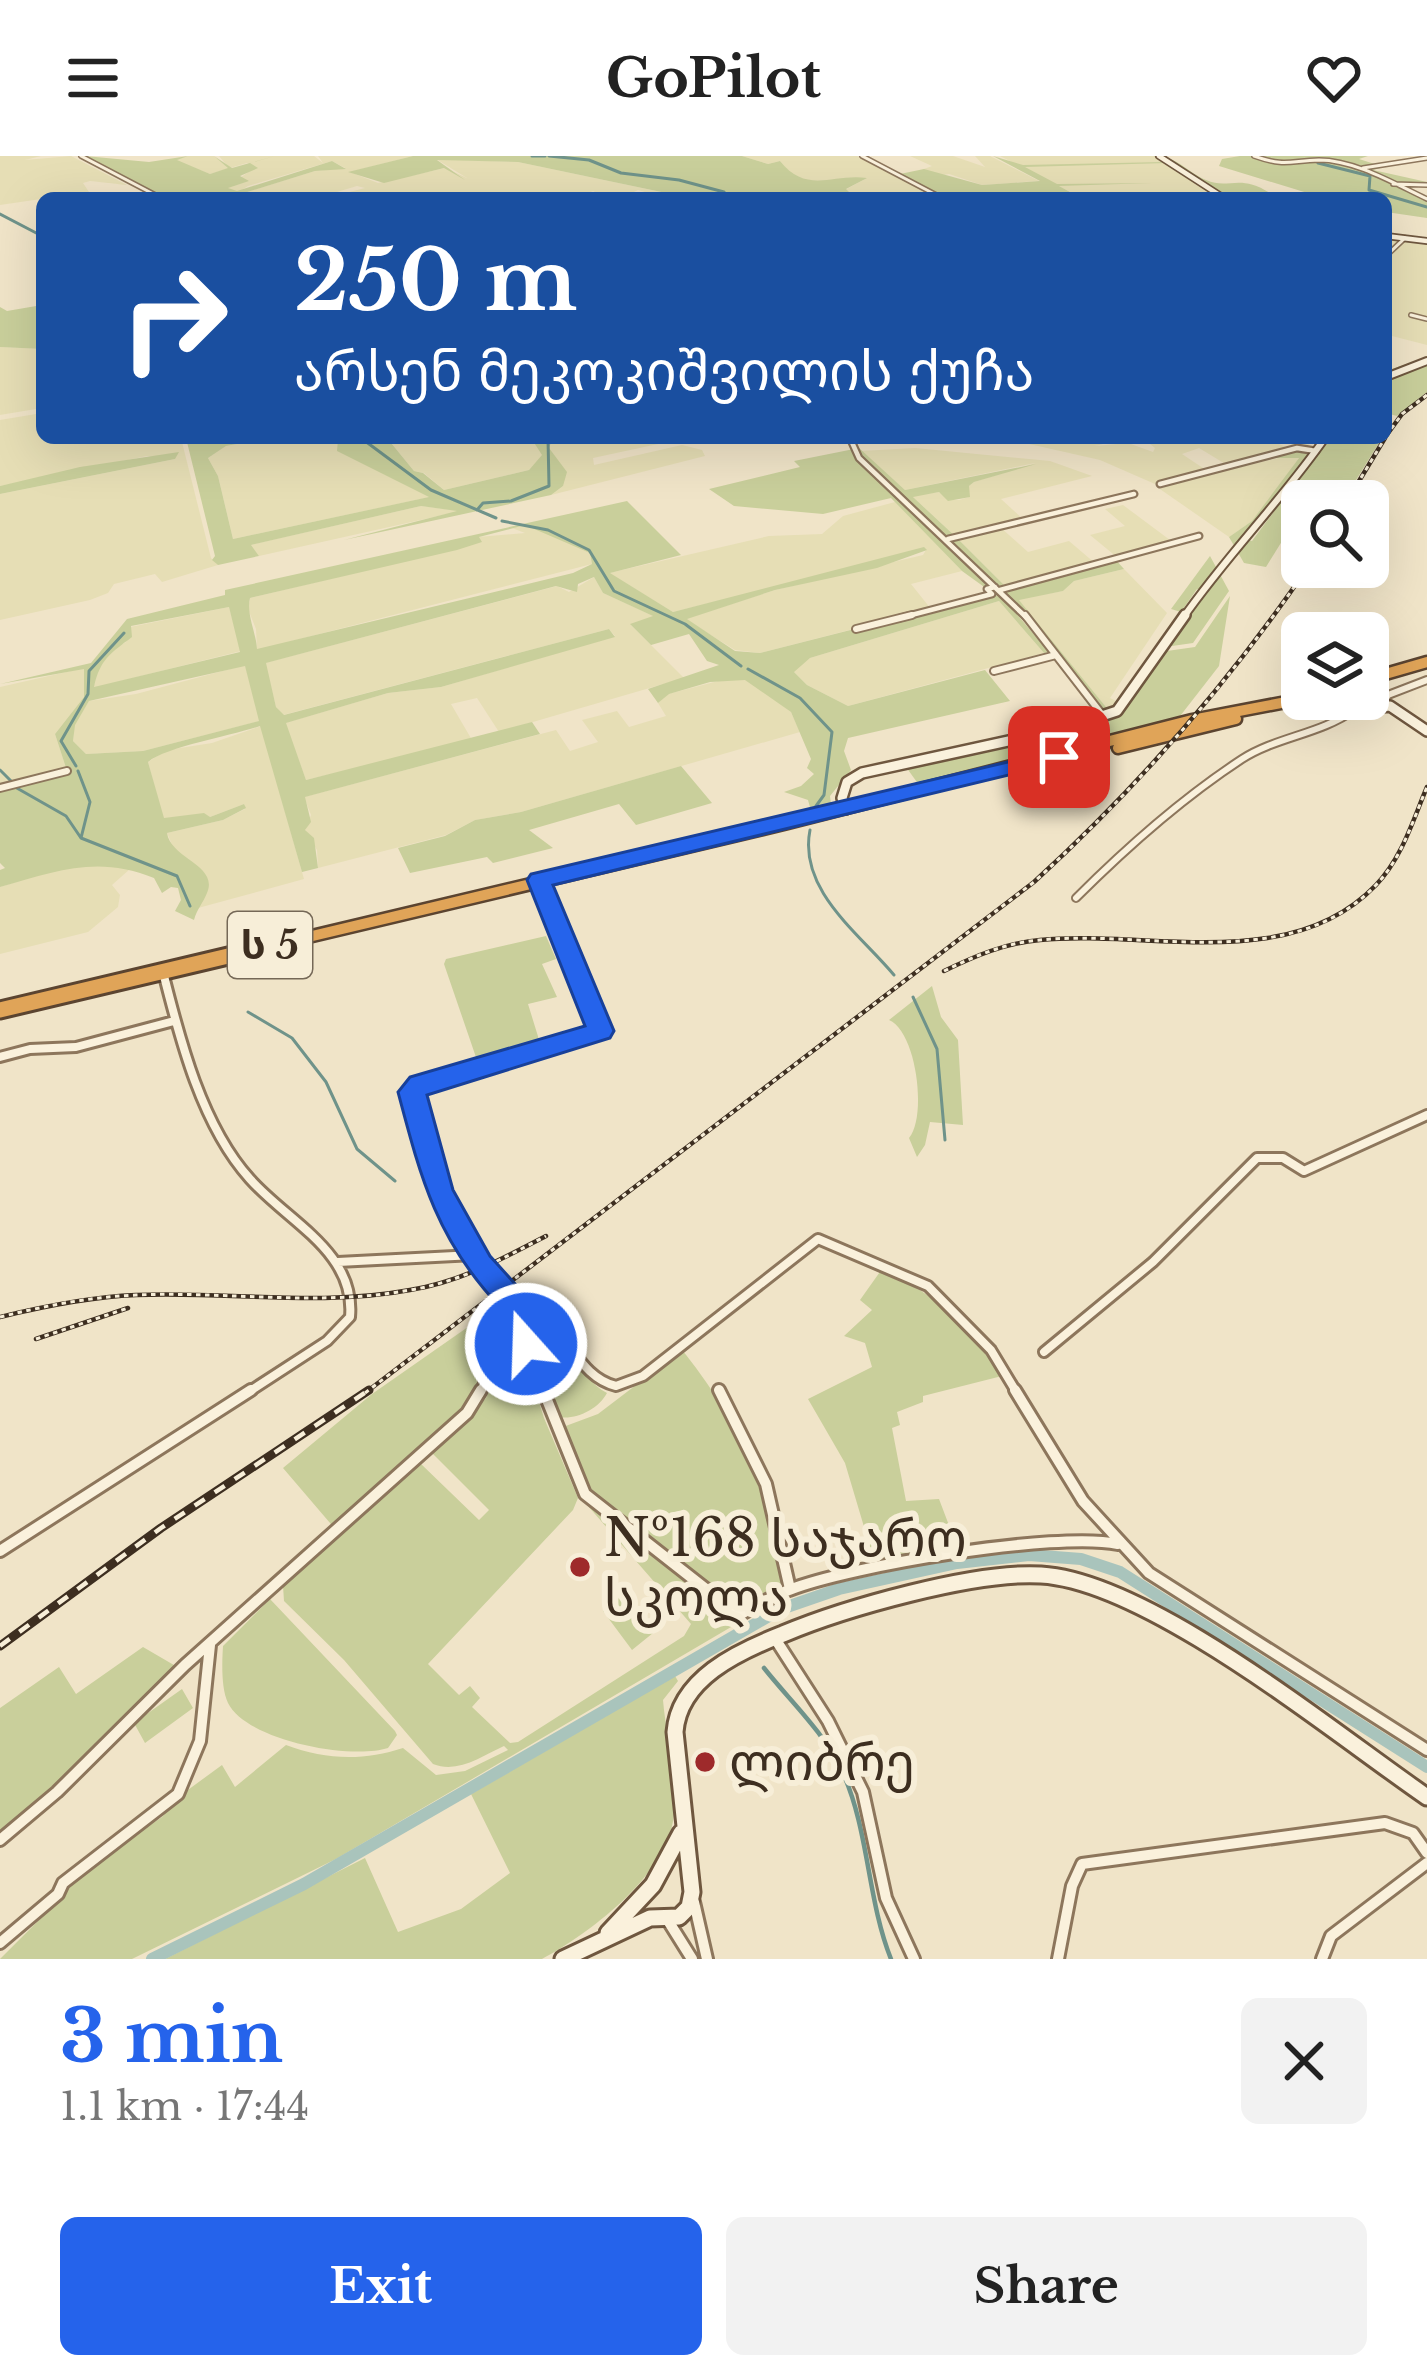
<!DOCTYPE html>
<meta charset="utf-8">
<style>
:root{--surface:#fff;--page:#f2f2f2;--text:#222;--muted:#767676;--accent:#2563eb}
body{margin:0;font-family:"Libre Baskerville","Noto Sans Georgian",serif;background:var(--page);color:var(--text);height:100vh;display:flex;flex-direction:column;font-size:45px;white-space:nowrap}
*{box-sizing:border-box;margin:0}
p{font-size:39px;color:var(--muted)}
.icon{flex:none;width:66px;height:66px;fill:none;stroke:currentColor;stroke-width:2;stroke-linecap:round;stroke-linejoin:round}
.map{position:relative;height:1803px;overflow:hidden}
.details{display:flex;flex-direction:column;background:var(--surface);flex:1}
.details>*{flex:none}
.hud{position:absolute;left:36px;top:36px;width:1356px;height:252px;border-radius:18px;box-shadow:0 12px 48px #0002;background:#1a4fa0;color:#fff;overflow:hidden}
.fabs{position:absolute;left:1281px;top:324px;display:grid;gap:24px}
.fabs a{display:grid;place-items:center;width:108px;height:108px;border-radius:18px;background:var(--surface);box-shadow:0 12px 48px #0002;font-size:60px}
.pin{position:absolute;display:grid;place-items:center;width:102px;height:102px;color:#fff;margin:-51px;border-radius:24px;box-shadow:0 6px 18px #0006}
.me{position:absolute;width:132px;margin:-66px;rotate:340deg;stroke-linejoin:round;filter:drop-shadow(0 0 9px #0008)}
.turn{display:flex;align-items:center;gap:42px;height:252px;padding:0 60px;font-size:54px}
.turn .icon{width:156px;height:156px;stroke-width:2.5}
.turn b{display:block;font-size:84px;line-height:102px}
.round{display:grid;place-items:center;flex:none;width:126px;height:126px;border-radius:18px;background:var(--page)}
.overview{display:flex;align-items:center;justify-content:space-between;height:204px;padding:0 60px}
h1{font-size:72px;font-weight:700;line-height:90px;color:var(--accent)}
.button{display:flex;gap:24px;margin-top:auto;padding:24px 60px}
.button a{flex:1;height:138px;border-radius:18px;background:var(--accent);color:#fff;font-size:48px;font-weight:700;line-height:138px;text-align:center}
.button a+a{background:var(--page);color:var(--text)}
header{display:flex;justify-content:space-between;align-items:center;height:156px;padding:0 60px;background:var(--surface);font-size:54px;font-weight:700}
.map>svg:first-child{display:block}
.farmland{fill:#e6deb5}
.green{fill:#c9cf9b;fill-rule:evenodd}
.lines{fill:none;stroke-linecap:round;stroke-linejoin:round}
.stream-far1{stroke:#6f938a;stroke-width:3}
.stream{stroke:#6f938a;stroke-width:4.5}
.canal{stroke:#a9c4bc;stroke-width:12}
.street-far4-casing{stroke:#8d765c;stroke-width:6}
.street-far3-casing{stroke:#8d765c;stroke-width:9}
.street-far2-casing{stroke:#8d765c;stroke-width:10}
.street-far1-casing{stroke:#8d765c;stroke-width:14}
.street-casing{stroke:#8d765c;stroke-width:16}
.secondary-far3-casing{stroke:#6f573f;stroke-width:8}
.secondary-far2-casing{stroke:#6f573f;stroke-width:10}
.secondary-far1-casing{stroke:#6f573f;stroke-width:14}
.secondary-casing{stroke:#6f573f;stroke-width:21}
.highway-far1-casing{stroke:#5b4430;stroke-width:15}
.highway-casing{stroke:#5b4430;stroke-width:21}
.street-far4{stroke:#faf1dc;stroke-width:3}
.street-far3{stroke:#faf1dc;stroke-width:4.5}
.street-far2{stroke:#faf1dc;stroke-width:6}
.street-far1{stroke:#faf1dc;stroke-width:8}
.street{stroke:#faf1dc;stroke-width:10}
.secondary-far3{stroke:#faf1dc;stroke-width:4.5}
.secondary-far2{stroke:#faf1dc;stroke-width:6}
.secondary-far1{stroke:#faf1dc;stroke-width:9}
.secondary{stroke:#faf1dc;stroke-width:15}
.highway-far1{stroke:#e0a458;stroke-width:10}
.highway{stroke:#e0a458;stroke-width:15}
.rail-far1-casing{stroke:#3d2e20;stroke-width:4.5}
.rail-casing{stroke:#3d2e20;stroke-width:9}
.rail-far1{stroke:#f7eed8;stroke-width:3;stroke-dasharray:4.5;stroke-linecap:butt}
.rail{stroke:#f7eed8;stroke-width:4.5;stroke-dasharray:12;stroke-linecap:butt}
.route{fill:#2563eb;stroke:#184099;stroke-width:3}
.poi-dot{fill:#9e2a2b;stroke:#f7eed8;stroke-width:4.5}
.labels{text-anchor:middle;stroke-width:12;stroke-linejoin:round;paint-order:stroke}
.shield{fill:#f7eed8;stroke:#756857;stroke-width:3}
.shield-label{font-size:39px;font-weight:bold;fill:#3d2e20}
.near-poi-label{font-size:51px;fill:#3d2e20;stroke:#f7eed8;text-anchor:start}
</style>
<header><svg class="icon" aria-label="menu" viewBox="0 0 24 24"><path d="M4 6h16M4 12h16M4 18h16"/></svg>GoPilot<svg class="icon" aria-label="heart" viewBox="0 0 24 24"><path d="M12 20l-8-8c-3-5 5-10 8-4 3-6 11-1 8 4z"/></svg></header>
<div class="map">
<svg width="1427" height="1803" viewBox="0 0 1427 1803">
<rect width="100%" height="100%" fill="#f0e4c8"/>
<path class="farmland" d="M0,0H41L25,4L71,0L127,29L90,25L83,27L89,36L0,49Z
M188,0H214L229,12L219,0H314L323,7L318,0H413L350,16L378,27L445,12L467,22L436,3L518,6L690,42H666L638,34L632,37L652,42H585L597,37L593,35L576,42H326L365,32L357,30L317,42L240,38L315,15L345,12L332,5L248,30L235,38L239,42H226L225,32L256,11L247,7L210,18L175,4Z
M742,0H857L937,42H855L845,34L865,23L807,25L792,19L780,5L768,8Z
M910,0H953L985,11L975,0H990L1039,25L982,29L949,18L936,20L924,13L932,10Z
M1000,0H1155L1211,37L1175,39L1179,42H1082Z
M1386,82L1427,86V189L1392,180L1386,185Z
M0,191L42,193V252L0,259Z
M42,257V282H181L211,402L218,409L162,426L155,418L114,428L108,437L90,444L0,464V338L175,303L147,300L0,330V264Z
M270,282L338,284V295L430,341L233,383L218,320L208,302L226,290Z
M387,282H531L543,299L529,314L444,334L424,317L414,315Z
M553,282L672,285L593,302L594,309L682,289L702,294L705,300L551,339L563,330L549,292Z
M1003,282H1127L1095,290L1128,287L1153,296L1155,292L1144,283L1265,282L1286,291H1292L1289,282H1313L1307,291L1227,309L1199,292L1182,298L1206,314L1155,328L1100,304Z
M915,292L1050,305L1092,320L1001,343L1024,364L1000,371L1028,396L1069,385L1096,408L1007,432L958,383L978,379L956,381L912,340L939,336L948,344H959L969,341V330L974,326L1035,307L905,334L861,295Z
M1295,298L1299,302L1278,332L1252,365L1229,381L1157,331Z
M895,346L962,415L911,428L931,453L760,497L735,494L685,463L775,434L923,399L926,394L673,456L609,417L769,380L822,378L843,360Z
M1123,349L1174,387L1118,402L1090,379L1125,370L1105,353Z
M421,350L461,355L259,400L250,389Z
M525,369L576,388L590,397L592,408L257,494L256,473L248,453L250,442L401,406L478,381L525,377L512,372Z
M1124,413L1167,457L1110,542L1118,546L1110,556L1018,443L1063,435L1074,425Z
M594,421L603,437L656,461L631,469L684,522L499,576L477,542L451,548L472,584L306,624L285,567L388,537L441,531L615,480L609,473L283,559L276,551L265,507L557,430L569,436Z
M999,445L1044,497L848,550L807,529L793,515L810,502Z
M229,451L241,495L93,532L98,513L108,496L126,486L130,471Z
M245,509L260,565L143,595L86,598L73,585L74,569L89,545L136,538Z
M84,512V541L55,578L67,615L0,632V531Z
M722,524H746L764,535L791,556L800,576L521,656L475,664L446,679L318,712L317,694L305,674L311,659L304,641L556,574L570,595L598,586L582,564L617,555L629,571L666,560L658,547L668,538Z
M261,570L304,723L198,752L189,703L176,698L167,677L223,664L245,653L244,648L210,661L163,662L148,606L167,594L212,587Z
M113,708L130,713L112,729L120,739L118,751L88,776L0,798V731L69,709Z"/>
<path class="green" d="M85,0L149,6L188,0L177,4L210,18L228,12L214,0L232,12L275,0L250,7L258,12L240,20L249,25L228,32L237,35L332,5L346,13L315,15L241,38L258,42H238L234,37L226,42H164Z
M413,0H742L768,8L780,5C807,39 833,17 867,22L846,33L855,42H690L518,6L437,4L465,24L444,12L384,27L348,16Z
M993,0L1023,9L1163,6L1155,0C1177,0 1187,16 1206,24C1229,34 1239,17 1270,37L1179,42L1173,38L1209,36L1167,7L1025,11L1057,28L1152,27L1059,30L1081,42H946L900,18L924,13L982,29L1040,25Z
M1240,0H1368L1359,3L1384,11L1373,14L1427,26L1409,33L1427,40V62L1386,56V42H1308L1314,39L1219,10L1222,3Z
M42,149V193L0,191V151L7,155Z
M1427,201V236L1397,260L1386,257V215Z
M186,282H270L226,290L208,302L218,320L233,383L429,341L337,295L338,284L331,282H387L414,315L423,317L444,334L529,314L542,299L531,282H553L549,292L567,316L563,330L551,339L344,384L457,355L421,350L251,389L259,400L218,409L212,404L215,400Z
M1329,282H1382L1343,345H1302V353L1266,411L1244,407L1229,381L1252,365L1299,302H1267L1299,293L1311,296L1243,382L1252,385Z
M859,292L905,334L1036,308L974,326L969,330L970,341L948,345L939,336L913,341L956,381L984,374L959,384L1007,432L1115,403L1124,413L1074,425L1063,435L1019,444L1110,556L1103,557L1004,434L987,433L962,415L891,342L823,358L734,350L709,333L800,311L794,305Z
M179,296L175,303L0,338V330L80,311Z
M627,345L681,399L610,417L673,456L924,391L927,394L877,412L775,434L687,463L735,495L760,497L992,438L1004,443L1049,496L1044,497L999,445L810,502L794,516L807,529L848,550L985,514L1010,545L848,582L844,595L851,614L830,640L831,648L811,655L808,644L784,636L801,630L814,618L807,612L811,603L791,556L745,524L710,526L669,538L658,547L648,533L719,509L707,505L689,478L651,489L630,468L653,460L603,437L594,421L578,428L577,436L556,430L266,507L276,551L284,559L609,473L615,481L441,531L388,537L286,567L306,624L532,566L540,578L305,641L311,666L305,674L314,682L318,712L302,716L260,570C232,580 168,590 148,606L164,662L204,657L210,661L244,648L246,652L223,664L167,677C171,703 219,709 207,737C203,747 197,753 194,764L175,755L181,744L178,732L171,731L162,737L154,722C98,699 56,715 0,731V714L5,712L0,707V632L67,615L55,578L84,541V513L0,528L91,507L127,463L225,439V434ZM525,369L590,397L592,408L573,417L257,493C256,476 246,458 250,442L457,394L482,386L479,381ZM229,451L240,496L94,531C100,503 111,497 132,481L131,470ZM245,510L259,565L143,595L86,598L73,585L75,569L89,545Z
M1210,400L1229,435L1193,487L1165,491L1201,434L1197,433L1181,456L1171,453Z
M1230,440L1219,510L1177,564L919,629L906,611L1114,560L1160,496L1195,491Z
M681,610L712,647L636,669L619,648L529,674L553,692L493,707L487,701L410,717L398,692L445,680L475,664L521,656Z
M546,780L556,803L542,808L557,841L528,848L541,890L479,910L444,808L446,803Z
M932,830L941,861L958,884L963,969L930,966L925,989L917,1001L909,982C927,961 917,876 889,864Z
M882,1113C932,1134 972,1176 1002,1220L923,1240V1246L897,1256L900,1269L892,1272L906,1345L939,1343L958,1393L876,1411L845,1307L808,1243L872,1211L865,1187L844,1180L872,1154L860,1144Z
M508,1143L512,1149L509,1162L465,1254L336,1374L283,1312L372,1238Z
M530,1163C562,1167 577,1222 607,1237C598,1254 573,1266 554,1260L528,1180Z
M517,1177L544,1262L578,1342L573,1354L428,1508L459,1539L470,1530L480,1542L472,1551L510,1587L518,1586L684,1480L691,1468L588,1350L743,1464L336,1703L132,1803H0L58,1745L69,1724L162,1661L181,1639L222,1609L235,1631L286,1589C325,1604 364,1605 403,1592L436,1619L465,1615L508,1594L504,1590C482,1600 458,1618 433,1608L344,1504L284,1445L283,1430L420,1307L479,1364L489,1354L432,1297L486,1242L510,1179Z
M682,1194C722,1242 800,1368 782,1432L742,1456L586,1336L563,1271L598,1258Z
M624,1438L653,1477L632,1494L603,1455Z
M270,1443L395,1575L397,1579L388,1592C351,1604 247,1585 228,1547C221,1532 222,1506 223,1490Z
M143,1491L179,1512L71,1618L0,1679V1552L59,1511L76,1538Z
M675,1520L678,1525L663,1544C666,1581 679,1629 673,1665C664,1721 589,1778 542,1803H165L365,1702L398,1776L461,1753L510,1717L471,1638Z
M182,1533L193,1552L145,1587L134,1567Z"/>
<g class="lines">
<path class="stream-far1" d="M532,0H545
M549,0L589,4L621,17L679,24L724,36L727,42
M1318,7L1370,20L1369,34L1427,51
M0,58L42,80
M361,282L431,334L496,362
M477,354L483,347L511,345L549,330L548,282
M502,365L548,374L589,394L614,435L685,468L741,510
M748,513L800,542L832,576L824,639L816,650
M76,610L61,585L88,538L89,515L124,477
M0,614L12,626
M78,615L90,646L81,682
M15,631L66,660L81,682L177,720L190,750
M810,674C798,734 859,777 894,819
M913,841L937,893L945,984
M248,856L292,882L326,926L357,993L395,1025"/>
<path class="stream" d="M764,1512C790,1545 824,1576 842,1615C869,1673 867,1743 891,1803"/>
<path class="canal" d="M152,1803L304,1728L781,1453L839,1433L957,1407L1029,1399L1081,1403L1120,1416L1427,1611"/>
<defs>
<path id="street-far4" d="M81,0L161,42
M862,0L942,42
M1254,0C1285,11 1289,5 1319,4C1355,4 1395,28 1427,43
M1363,12L1427,2
M1393,28L1427,29
M1386,100L1405,82
M1411,159L1427,163"/>
<path id="street-far3" d="M850,282L859,302L1027,462
M1160,328L1297,292L1316,295
M948,383L1134,338
M1000,434L1199,380
M900,462L992,438L987,433L995,431"/>
<path id="street-far2" d="M1025,459L1104,561
M856,473L912,459
M994,515L1056,499
M1382,549L1388,539L1427,524
M0,632L67,615
M540,724L570,799
M1076,742C1125,693 1184,641 1242,603C1276,581 1321,578 1354,554"/>
<path id="street-far1" d="M569,796L601,875L420,928L412,936C427,1004 446,1079 497,1130C514,1148 539,1156 556,1174C575,1195 587,1223 616,1230L643,1220L818,1083L928,1130L991,1194L1017,1237
M163,816C180,884 202,970 250,1023C288,1066 356,1096 350,1161L327,1185L247,1237
M0,901L30,893L76,891L174,865
M338,1106L474,1099
M513,1161L544,1237
M1044,1196L1153,1106L1257,1002H1283L1304,1015L1427,959
M480,1237L514,1159"/>
<path id="street" d="M543,1234L585,1338L739,1459C755,1451 772,1440 789,1434C850,1410 1057,1375 1118,1388
M719,1234L766,1328L790,1433
M1015,1234L1083,1345L1149,1417L1427,1594
M0,1395L251,1234
M774,1481L828,1565L863,1636L886,1742L914,1803
M0,1684L57,1636L185,1509L467,1257L481,1234
M694,1746L707,1803
M667,1763L692,1803
M0,1787L58,1738L63,1727L178,1638L200,1585L210,1489
M1058,1803L1072,1730L1082,1708L1385,1667L1413,1677L1427,1697
M1322,1803L1331,1780L1427,1707"/>
<path id="secondary-far3" d="M1159,0L1224,42
M1386,80L1427,85"/>
<path id="secondary-far2" d="M1386,221L1427,205
M1183,462C1227,399 1281,345 1325,282"/>
<path id="secondary-far1" d="M1339,543L1354,554L1390,550L1427,575
M846,653L842,642L847,626L862,617L1059,574L1117,555L1185,459"/>
<path id="secondary" d="M608,1777L653,1729L681,1677
M563,1803L650,1762L679,1761L689,1751L692,1736L675,1576C679,1523 737,1496 783,1478C845,1452 975,1415 1041,1419C1149,1425 1335,1578 1427,1641"/>
<path id="highway-far1" d="M1368,523L1427,506
M1118,592L1236,563
M232,799L788,667L1192,564L1302,543"/>
<path id="highway" d="M0,854L245,796"/>
</defs>
<use href="#street-far4" class="street-far4-casing"/>
<use href="#street-far3" class="street-far3-casing"/>
<use href="#street-far2" class="street-far2-casing"/>
<use href="#street-far1" class="street-far1-casing"/>
<use href="#street" class="street-casing"/>
<use href="#secondary-far3" class="secondary-far3-casing"/>
<use href="#secondary-far2" class="secondary-far2-casing"/>
<use href="#secondary-far1" class="secondary-far1-casing"/>
<use href="#secondary" class="secondary-casing"/>
<use href="#highway-far1" class="highway-far1-casing"/>
<use href="#highway" class="highway-casing"/>
<use href="#street-far4" class="street-far4"/>
<use href="#street-far3" class="street-far3"/>
<use href="#street-far2" class="street-far2"/>
<use href="#street-far1" class="street-far1"/>
<use href="#street" class="street"/>
<use href="#secondary-far3" class="secondary-far3"/>
<use href="#secondary-far2" class="secondary-far2"/>
<use href="#secondary-far1" class="secondary-far1"/>
<use href="#secondary" class="secondary"/>
<use href="#highway-far1" class="highway-far1"/>
<use href="#highway" class="highway"/>
<defs>
<path id="rail-far1" d="M1386,280L1402,258L1427,239
M1347,345L1385,282
M944,815C975,800 1005,787 1040,784C1147,773 1290,819 1376,729C1402,702 1413,664 1427,631
M0,1161C45,1150 89,1141 136,1139C227,1135 319,1151 410,1134C460,1126 502,1103 546,1080
M36,1183L128,1152
M365,1237L1034,726C1139,630 1228,528 1308,411"/>
<path id="rail" d="M0,1490L161,1372L369,1234"/>
</defs>
<use href="#rail-far1" class="rail-far1-casing"/>
<use href="#rail" class="rail-casing"/>
<use href="#rail-far1" class="rail-far1"/>
<use href="#rail" class="rail"/>
</g>
<path class="route" d="M1059,594L1067,596V605L553,729L614,875L610,882L427,939L453,1034L490,1100L534,1149L529,1161L542,1188L537,1198L526,1202L514,1198L497,1161L501,1152C437,1085 421,1023 398,936L410,921L585,870L527,724L531,718Z"/>
<g class="poi-dot">
<circle cx="580" cy="1411" r="12"/>
<circle cx="705" cy="1606" r="12"/>
</g>
<g class="labels">
<rect class="shield" x="228" y="756" width="84" height="66" rx="9"/>
<g class="shield-label">
<text x="270" y="803">ს 5</text>
</g>
<g class="near-poi-label">
<text x="604" y="1400">№168 საჯარო<tspan x="604" dy="59">სკოლა</tspan></text>
<text x="729" y="1624">ლიბრე</text>
</g>
</g>
</svg>
<div class="fabs">
<a><svg class="icon" aria-label="search" viewBox="0 0 24 24"><circle cx="10" cy="10" r="6"/><path d="M15 15l6 6"/></svg></a>
<a><svg class="icon" aria-label="layers" viewBox="0 0 24 24"><path d="M12 4l9 5-9 5-9-5zM3 14l9 5 9-5"/></svg></a>
</div>
<div class="pin" style="left:1059px;top:601px;background:#d93025"><svg class="icon" aria-label="arrive" viewBox="0 0 24 24"><path d="M6 21V4h12l-3 4 3 4H6"/></svg></div>
<svg class="me" style="left:526px;top:1188px" viewBox="-20 -20 40 40"><circle r="17" fill="#2563eb" stroke="#fff" stroke-width="3"/><path d="M0-11L8 9 0 5-8 9z" fill="#fff"/></svg>
<div class="hud">
<div class="turn"><svg class="icon" aria-label="right" viewBox="0 0 24 24"><path d="M7 20v-9h11M14 6l5 5-5 5"/></svg><div><b>250 m</b>არსენ მეკოკიშვილის ქუჩა</div></div>
</div>
</div>
<section class="details">
<div class="overview"><div><h1>3 min</h1><p>1.1 km · 17:44</p></div><a class="round"><svg class="icon" aria-label="close" viewBox="0 0 24 24"><path d="M6 6l12 12M18 6L6 18"/></svg></a></div>
<div class="button"><a>Exit</a><a>Share</a></div>
</section>
